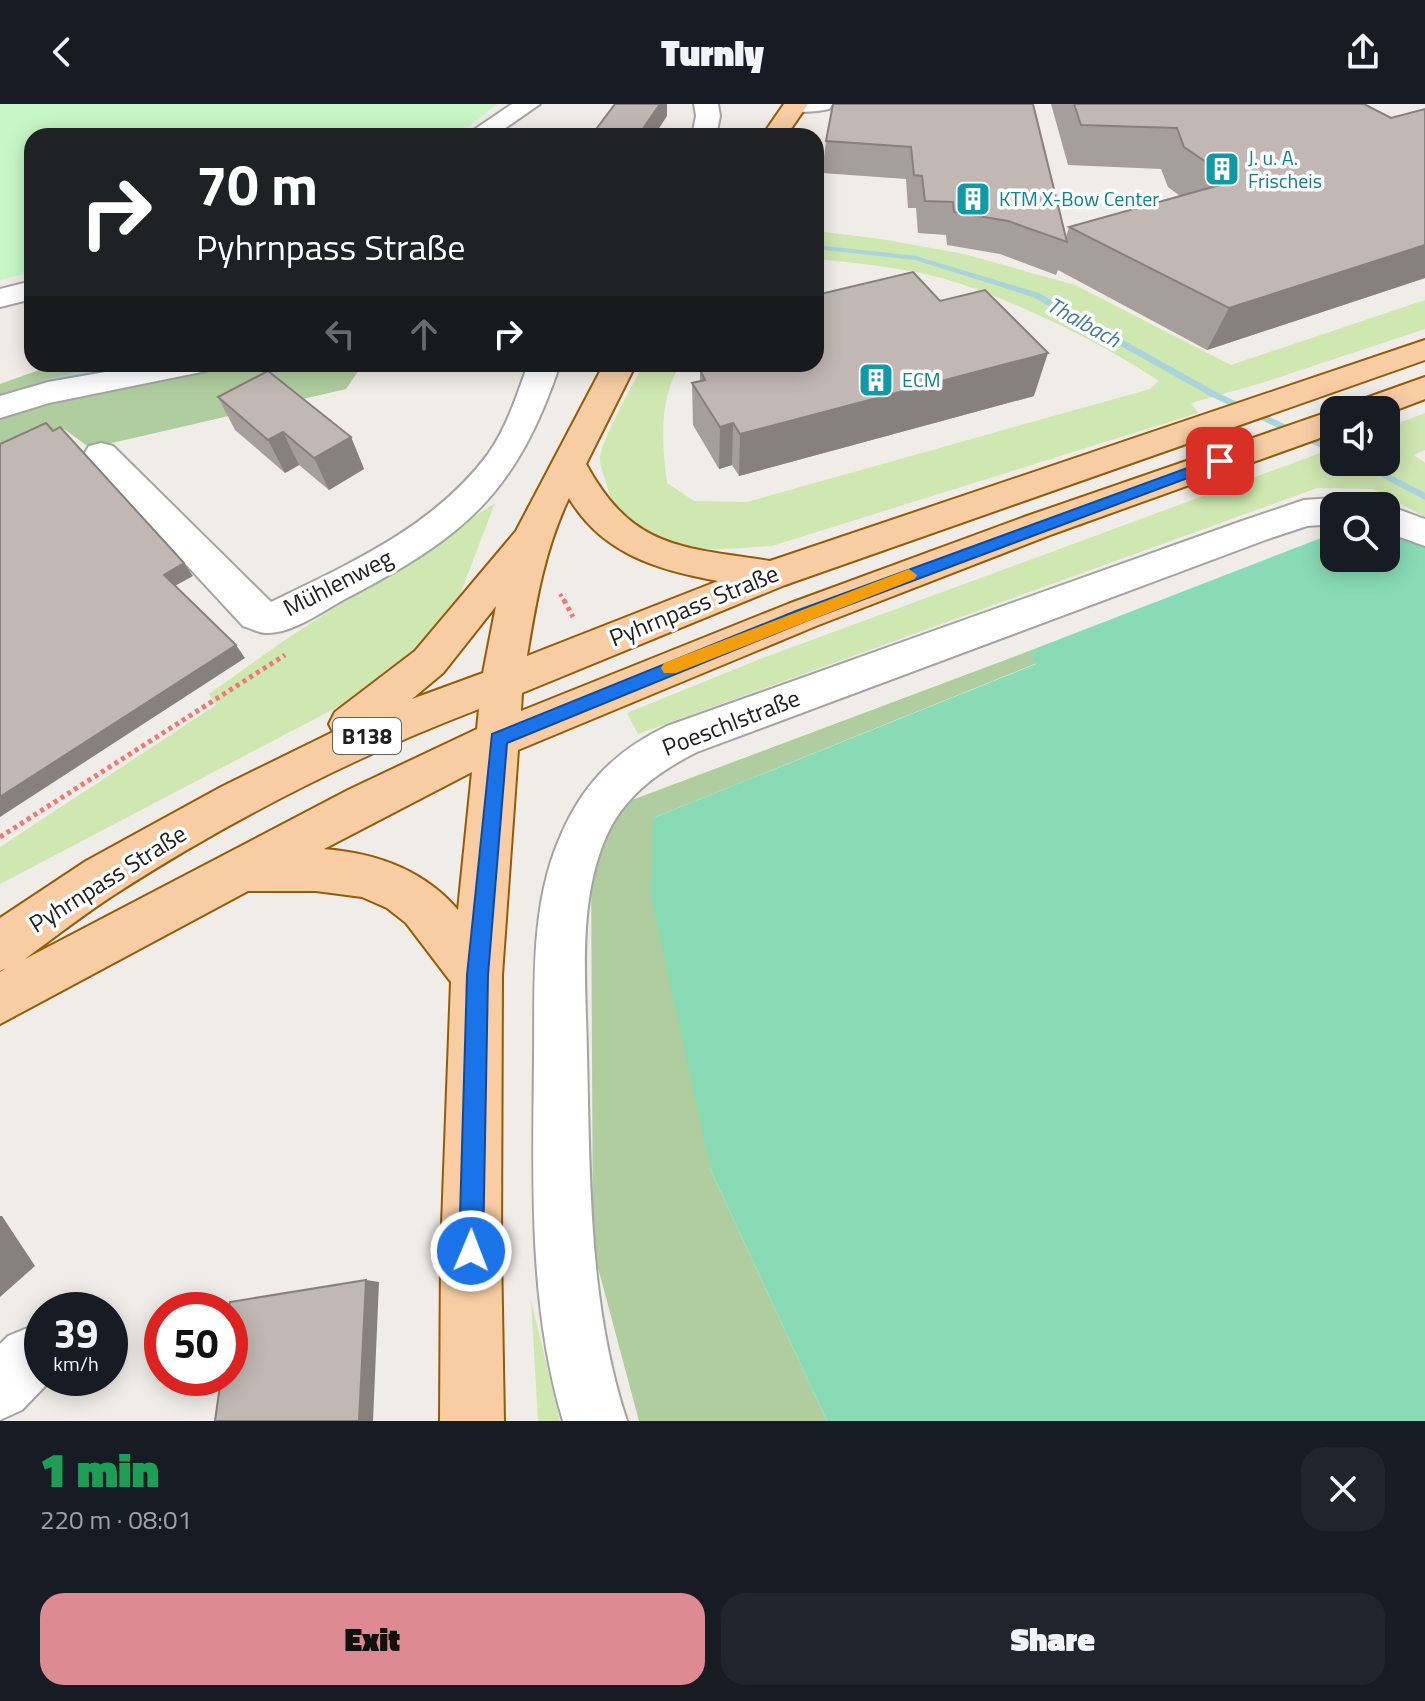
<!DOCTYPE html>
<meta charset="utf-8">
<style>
:root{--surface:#171b24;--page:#20242c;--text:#f1f3f6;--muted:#9ea1a6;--accent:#de8a93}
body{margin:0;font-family:"Titillium Web",sans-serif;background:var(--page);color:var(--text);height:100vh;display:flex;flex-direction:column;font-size:30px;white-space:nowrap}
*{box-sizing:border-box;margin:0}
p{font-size:26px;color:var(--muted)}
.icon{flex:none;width:44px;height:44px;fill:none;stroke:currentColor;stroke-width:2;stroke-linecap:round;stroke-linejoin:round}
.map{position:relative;height:1317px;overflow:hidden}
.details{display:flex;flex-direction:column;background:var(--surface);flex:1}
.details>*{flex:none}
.top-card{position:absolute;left:24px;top:24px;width:800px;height:244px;border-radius:24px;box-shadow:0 4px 20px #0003;background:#202124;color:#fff;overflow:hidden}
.buttons{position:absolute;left:1320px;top:292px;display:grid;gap:16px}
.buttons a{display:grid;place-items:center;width:80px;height:80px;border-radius:16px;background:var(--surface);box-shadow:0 4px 20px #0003;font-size:40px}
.speed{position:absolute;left:24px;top:1188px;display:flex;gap:16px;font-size:40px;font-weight:700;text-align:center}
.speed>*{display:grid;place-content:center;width:104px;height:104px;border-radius:50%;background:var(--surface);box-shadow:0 4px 20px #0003;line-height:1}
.speed small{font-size:20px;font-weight:400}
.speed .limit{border:12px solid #d22;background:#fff;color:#111}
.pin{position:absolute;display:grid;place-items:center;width:68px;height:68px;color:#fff;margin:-34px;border-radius:16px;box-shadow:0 4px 12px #0006}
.me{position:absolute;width:88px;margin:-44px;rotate:1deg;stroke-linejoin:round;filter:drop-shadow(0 0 6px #0008)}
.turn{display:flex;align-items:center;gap:28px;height:168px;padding:0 40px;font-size:36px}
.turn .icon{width:104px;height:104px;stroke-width:2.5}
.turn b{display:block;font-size:56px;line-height:68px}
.lanes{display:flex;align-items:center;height:76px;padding:0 40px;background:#0003;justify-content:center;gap:40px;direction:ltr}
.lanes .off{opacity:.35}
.round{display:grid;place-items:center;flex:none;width:84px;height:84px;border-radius:24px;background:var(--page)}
.head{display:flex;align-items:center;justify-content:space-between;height:136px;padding:0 40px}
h1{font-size:48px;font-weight:800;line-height:60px;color:#1e9e55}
.button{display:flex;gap:16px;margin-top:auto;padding:16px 40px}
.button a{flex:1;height:92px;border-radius:24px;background:var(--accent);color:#111;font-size:32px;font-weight:800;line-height:92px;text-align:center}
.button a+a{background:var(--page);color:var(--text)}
header{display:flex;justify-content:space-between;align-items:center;height:104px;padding:0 40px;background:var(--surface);font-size:36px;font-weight:800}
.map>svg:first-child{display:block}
.grass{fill:#cfe7b0}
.forest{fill:#afcd9e}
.park{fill:#c7f7c7}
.pitch{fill:#89dbb5}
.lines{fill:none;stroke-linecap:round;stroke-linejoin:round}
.stream{fill:#aad4db;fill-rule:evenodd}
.minor-casing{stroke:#a4a4a4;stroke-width:4}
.major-casing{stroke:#955b07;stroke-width:4}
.path-far1{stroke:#f37875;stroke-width:4;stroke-dasharray:3 3;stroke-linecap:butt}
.path{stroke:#f37875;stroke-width:5;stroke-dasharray:4 4;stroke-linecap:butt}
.minor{fill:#fff;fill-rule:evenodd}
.major{fill:#f8cda4;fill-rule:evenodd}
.wall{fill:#a69e9a}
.shaded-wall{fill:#87817d}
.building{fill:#c1b8b3;stroke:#87817d;stroke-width:2}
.route{fill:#1a73e8;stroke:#114b97;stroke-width:2}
.slow{fill:#f59e0b}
.labels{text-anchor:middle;stroke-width:7;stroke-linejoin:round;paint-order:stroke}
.far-culture-label{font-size:20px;fill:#0d838f;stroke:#fff;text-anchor:start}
.far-water-label{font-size:22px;font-style:italic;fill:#4a799c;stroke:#fff}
.shield{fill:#fff;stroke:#636363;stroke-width:2}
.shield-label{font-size:22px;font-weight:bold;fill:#202020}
.street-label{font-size:24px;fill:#202020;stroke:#fff}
</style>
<header><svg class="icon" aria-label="back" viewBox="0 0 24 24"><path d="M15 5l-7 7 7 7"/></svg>Turnly<svg class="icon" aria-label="share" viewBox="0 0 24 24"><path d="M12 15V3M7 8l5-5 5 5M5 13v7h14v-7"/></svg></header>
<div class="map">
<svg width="1425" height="1317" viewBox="0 0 1425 1317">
<rect width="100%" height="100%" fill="#f0ece7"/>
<path class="grass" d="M816,127L881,135L964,150L1075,181L1231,261L1425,196V225L1265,278L1191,299L1198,309L772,442C713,446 627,457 608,385C606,376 600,364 600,355C600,339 635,276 644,260H681C658,294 662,340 667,379L694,397L747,398L1150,285L1159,277C1107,242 1020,199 961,180C914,164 865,160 816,155Z
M1425,309V346L1414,351L1425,359V413L1373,385L1317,384L638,630L627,609L760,555L1334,344V358H1386V324Z
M495,399L454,506L409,561L349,597L0,780V743L216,601L209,590L282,538Z
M531,1196L560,1317H538Z"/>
<path class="forest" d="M56,260H363L346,285L90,344L64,325L0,357V280Z
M1029,547L1037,559L653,714L711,1067L827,1317H639L593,1145L591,756L624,699Z"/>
<path class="park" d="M0,0H497L457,32H32V168L0,176Z"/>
<path class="pitch" d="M1386,424L1425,436V1317H827L711,1067L651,793L653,714L1036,560L1029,547L1334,429V454H1386Z"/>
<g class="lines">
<path class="stream" d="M816,141L916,152L1039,189L1218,289L1334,343V350L1212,293L1033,193L915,156L816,145Z
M113,260H129L125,263L49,280L0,300V294L43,276Z
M1353,358H1366L1425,389V396Z"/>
<defs>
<path id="minor" d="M512,0H540L494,32H465Z
M694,0H718L720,12L716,32H692L696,12Z
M785,0H833L829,5C816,8 801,9 788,6Z
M32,177V195L0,203V185Z
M151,260H211L206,267L49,299L0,314V292L48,278Z
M528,260H560C516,391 464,433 345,495C323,507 292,530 266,529C259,529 250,524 243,522L84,350L89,342L101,339L113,342L271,498C349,460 434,423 488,350C507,323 517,291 528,260Z
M1334,394L1347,398L1349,402H1334V420L1307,422L1268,435L697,648C659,667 624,692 606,733C577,799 586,879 587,950C590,1071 588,1200 627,1317H563C528,1201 533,1074 534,954C535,883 530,806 558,738C580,683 613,648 667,622L1242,417L1304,396Z
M1386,401L1425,415V442L1386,428V402H1383Z
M30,1223L42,1228V1274H53L22,1306L0,1316V1240L8,1232Z"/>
<path id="major" d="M784,0H808L786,32H762Z
M1425,236V256L785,481L522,589L521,607L788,500L1027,412L1334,306V329L1053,430L816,522L518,646L502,871L501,1147L504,1317H440L441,1147L451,878L406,819L387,804L362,793L316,787H248L0,920V868L6,864L0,867V814L86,757L221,683L333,628L329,620L335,608L415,547L516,427L604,260H636L586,360C633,446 682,443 770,457ZM569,394C602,450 658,466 718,477L527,552C536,497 545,444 569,394ZM496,502L483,569L412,595L443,569ZM479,605L477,625L348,686L25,855C56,832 87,808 120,787C231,716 356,652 479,605ZM472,668L458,806C424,766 376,749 324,745Z
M1425,273V295L1386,310V306H1347L1352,299Z"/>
</defs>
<use href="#minor" class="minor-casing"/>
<use href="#major" class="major-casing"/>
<path class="path-far1" d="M560,490L565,498"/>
<path class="path" d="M564,496L573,513
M0,733L285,551"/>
<use href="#minor" class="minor"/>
<use href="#major" class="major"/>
</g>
<path class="wall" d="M1033,0L1066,133L1069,123L1180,92L1168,83L1161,65L1068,61L1051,0H1364L1391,14L1425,5V174L1207,246L1058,166L1056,171L1000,150L947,141L946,131L918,129L916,104H908L906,75L822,69L826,37Z
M940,197L1034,292L739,372L732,361L719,365L693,321L692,279L700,277V266L816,260Z
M218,293L351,333L364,365L329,386L299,361L285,369L235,326Z"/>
<path class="shaded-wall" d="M660,0H667V12L654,32H638Z
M1425,141V174L1207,246L1229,204Z
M1048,249L1034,292L739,372L740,330Z
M733,319L732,361L719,365L720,323Z
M283,328L299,361L285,369L268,336Z
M351,333L364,365L329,386L314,354Z
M184,459L193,472L173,483L164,471Z
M236,541L245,554L0,713V693Z
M0,1112H2L35,1162L0,1193Z
M366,1176L379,1178L373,1317H359Z"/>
<path class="building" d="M615,0H660L638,32H591Z
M833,0H1033L1067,138L1008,117L954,108L953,98L925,97L922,72L914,71L911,43L826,37Z
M1074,0H1364L1391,14L1425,5V141L1229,204L1069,123L1234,77L1184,43L1177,24L1081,21Z
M913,168L940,197L985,186L1048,249L740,330L733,319L720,323L692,279L705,276L700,266L726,260H816V191Z
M268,267L351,333L314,354L283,328L268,336L218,293Z
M46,319L53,327L60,323L184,459L164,471L236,541L0,693V340Z
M366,1176L359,1317H215L221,1274H230V1206H229L230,1198Z"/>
<path class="route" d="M1220,352L1225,354V360L808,516L507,639L488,871L483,1147L480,1156L471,1159L462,1156L459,1147L467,871L492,630L796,507Z"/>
<path class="slow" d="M909,465L917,471L915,475L676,569H664L661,564L664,559Z"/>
<defs>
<symbol id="building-square" viewBox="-11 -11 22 22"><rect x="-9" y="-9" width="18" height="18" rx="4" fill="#0f9aa8" stroke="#fff"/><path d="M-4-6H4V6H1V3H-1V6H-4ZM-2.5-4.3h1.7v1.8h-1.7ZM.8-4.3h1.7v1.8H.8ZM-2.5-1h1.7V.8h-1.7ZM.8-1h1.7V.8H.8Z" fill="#fff"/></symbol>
</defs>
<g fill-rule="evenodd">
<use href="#building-square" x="1202" y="45" width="40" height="40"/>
<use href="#building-square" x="953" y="75" width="40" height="40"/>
<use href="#building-square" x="856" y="256" width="40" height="40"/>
</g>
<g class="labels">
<g class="far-culture-label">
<text x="1248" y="61">J. u. A.<tspan x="1248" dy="23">Frischeis</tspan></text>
<text x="999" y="102">KTM X-Bow Center</text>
<text x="902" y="283">ECM</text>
</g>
<g class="far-water-label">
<text transform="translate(1084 218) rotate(29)" y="8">Thalbach</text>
</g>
<rect class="shield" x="333" y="614" width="68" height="36" rx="6"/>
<g class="shield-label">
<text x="367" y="640">B138</text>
</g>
<g class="street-label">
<text transform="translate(338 479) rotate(-27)" y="8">Mühlenweg</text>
<text transform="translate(694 502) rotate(-22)" y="8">Pyhrnpass Straße</text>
<text transform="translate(731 619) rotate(-21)" y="8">Poeschlstraße</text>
<text transform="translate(108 775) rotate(-32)" y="8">Pyhrnpass Straße</text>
</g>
</g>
</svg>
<div class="buttons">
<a><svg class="icon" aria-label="sound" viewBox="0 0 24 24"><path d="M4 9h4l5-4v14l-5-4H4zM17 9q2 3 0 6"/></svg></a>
<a><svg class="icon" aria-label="search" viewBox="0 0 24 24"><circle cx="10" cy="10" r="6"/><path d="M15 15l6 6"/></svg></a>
</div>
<div class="speed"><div>39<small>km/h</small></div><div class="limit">50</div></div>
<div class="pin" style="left:1220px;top:357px;background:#d93025"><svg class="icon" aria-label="arrive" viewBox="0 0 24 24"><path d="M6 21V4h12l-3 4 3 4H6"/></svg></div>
<svg class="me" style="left:471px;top:1147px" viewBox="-20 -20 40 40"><circle r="17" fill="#1a73e8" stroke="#fff" stroke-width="3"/><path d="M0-11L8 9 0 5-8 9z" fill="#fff"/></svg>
<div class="top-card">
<div class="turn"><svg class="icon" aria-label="right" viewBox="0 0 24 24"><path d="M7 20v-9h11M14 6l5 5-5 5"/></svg><div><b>70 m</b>Pyhrnpass Straße</div></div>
<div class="lanes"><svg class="icon off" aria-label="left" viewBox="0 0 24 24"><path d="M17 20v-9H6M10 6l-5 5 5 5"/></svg><svg class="icon off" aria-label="ahead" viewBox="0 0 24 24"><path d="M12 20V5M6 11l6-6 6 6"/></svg><svg class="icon" aria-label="right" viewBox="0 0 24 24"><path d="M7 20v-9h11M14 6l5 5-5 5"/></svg></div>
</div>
</div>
<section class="details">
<div class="head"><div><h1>1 min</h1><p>220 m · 08:01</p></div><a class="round"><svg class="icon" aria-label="close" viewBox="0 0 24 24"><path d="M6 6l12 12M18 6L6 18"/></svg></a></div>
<div class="button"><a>Exit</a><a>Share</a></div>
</section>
